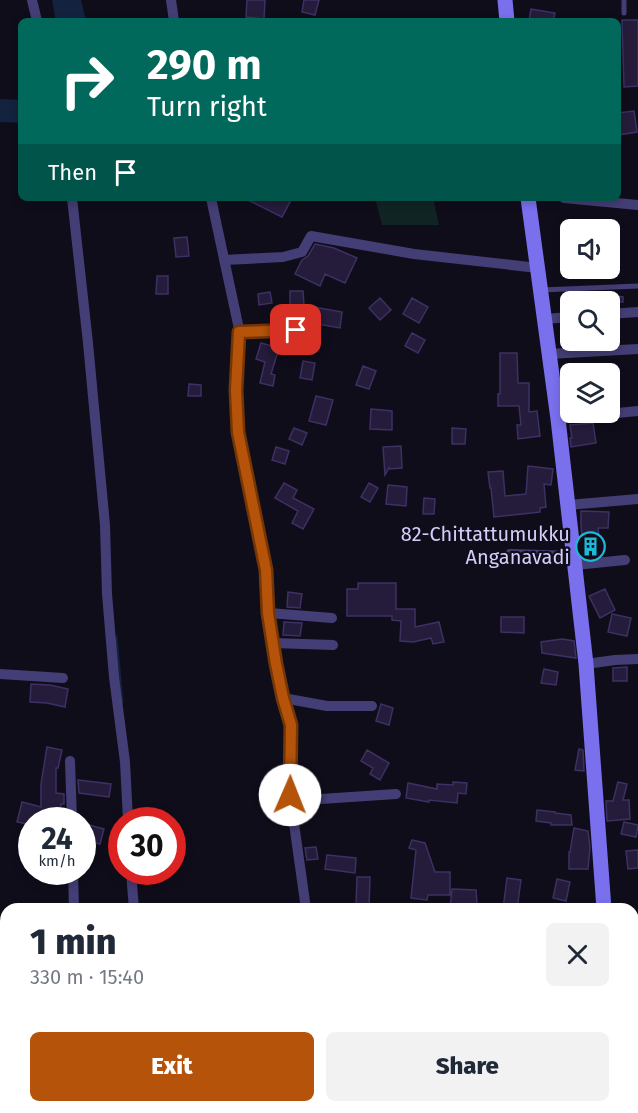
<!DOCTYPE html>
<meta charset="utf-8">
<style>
:root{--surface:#fff;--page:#f2f2f3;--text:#1f2937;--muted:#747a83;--accent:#b45309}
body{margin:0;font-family:"Fira Sans",sans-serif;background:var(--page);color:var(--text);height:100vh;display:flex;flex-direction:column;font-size:22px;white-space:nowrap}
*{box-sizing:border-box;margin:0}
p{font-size:20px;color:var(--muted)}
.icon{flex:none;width:33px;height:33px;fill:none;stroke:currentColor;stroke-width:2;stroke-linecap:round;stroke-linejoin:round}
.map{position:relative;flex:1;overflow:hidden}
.sheet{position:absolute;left:0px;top:903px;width:639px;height:210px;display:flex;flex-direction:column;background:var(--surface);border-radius:18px 18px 0 0;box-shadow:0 3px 9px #0003}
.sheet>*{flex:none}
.banner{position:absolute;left:18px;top:18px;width:603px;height:183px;border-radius:9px;box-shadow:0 3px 9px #0003;background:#00695c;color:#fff;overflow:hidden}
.buttons{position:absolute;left:560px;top:219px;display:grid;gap:12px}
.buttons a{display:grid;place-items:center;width:60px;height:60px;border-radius:9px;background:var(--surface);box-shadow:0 3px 9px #0003;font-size:30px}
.speed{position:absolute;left:18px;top:807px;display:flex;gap:12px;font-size:30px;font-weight:700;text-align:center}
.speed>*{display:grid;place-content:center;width:78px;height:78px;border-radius:50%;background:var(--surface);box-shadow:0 3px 9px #0003;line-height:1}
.speed small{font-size:15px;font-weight:400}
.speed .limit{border:9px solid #d22;background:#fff;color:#111}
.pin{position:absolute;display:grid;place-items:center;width:51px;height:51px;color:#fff;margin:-26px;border-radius:12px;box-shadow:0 3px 9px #0006}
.me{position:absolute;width:66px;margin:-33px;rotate:1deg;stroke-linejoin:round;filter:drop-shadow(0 0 4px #0008)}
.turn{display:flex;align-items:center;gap:21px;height:126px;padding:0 30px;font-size:27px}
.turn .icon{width:78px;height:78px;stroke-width:2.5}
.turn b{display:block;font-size:42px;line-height:51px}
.then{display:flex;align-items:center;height:57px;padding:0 30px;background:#0003;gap:12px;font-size:22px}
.round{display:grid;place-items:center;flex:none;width:63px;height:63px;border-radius:9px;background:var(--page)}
.head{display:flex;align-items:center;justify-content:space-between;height:102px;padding:0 30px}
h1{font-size:36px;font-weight:800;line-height:45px}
.button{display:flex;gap:12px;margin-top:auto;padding:12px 30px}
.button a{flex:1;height:69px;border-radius:9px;background:var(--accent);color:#fff;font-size:24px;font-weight:800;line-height:69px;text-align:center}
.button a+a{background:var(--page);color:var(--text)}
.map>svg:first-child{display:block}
.green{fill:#112424}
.water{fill:#13223f}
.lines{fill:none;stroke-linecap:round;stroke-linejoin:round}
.stream{stroke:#13223f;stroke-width:3}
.building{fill:#241c3a;stroke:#3d3063;stroke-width:1.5}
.lane{stroke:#433e75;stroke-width:5}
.street{stroke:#433e75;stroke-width:10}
.secondary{stroke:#7a70ee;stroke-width:15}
.route-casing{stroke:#753606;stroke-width:15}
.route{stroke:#b45309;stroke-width:10}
.labels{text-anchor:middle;stroke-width:4.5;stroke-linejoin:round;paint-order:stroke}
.poi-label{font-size:20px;fill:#d5cdf9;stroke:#100d1b;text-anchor:end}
</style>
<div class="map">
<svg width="638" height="1113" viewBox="0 0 638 1113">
<rect width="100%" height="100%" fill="#100d1b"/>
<path class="green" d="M375,198H433L439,225H382Z"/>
<path class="water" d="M52,0H81L86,21H54L55,16Z
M0,99L21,100V123L0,122Z"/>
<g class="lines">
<path class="stream" d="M116,637L122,702
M284,1107L285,1113"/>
</g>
<path class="building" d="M247,0H265L264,19L246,17Z
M304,0H319L315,15L302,12Z
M531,9L555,13L553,21H529Z
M622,20H638V86L624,87Z
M634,111L637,132L618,135V113Z
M244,198H292L282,217Z
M187,237L189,256L176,257L174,238Z
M315,244L334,248L357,258L345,283L325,274L320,286L295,274L302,260L308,256Z
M157,276H168V294H156Z
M290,291H303L304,306H290Z
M270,292L272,303L259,305L258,294Z
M598,293L623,297V302H568L569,294Z
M380,298L391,310L380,320L369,308Z
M412,298L428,307L419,323L403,314Z
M314,307L342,312L340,328L311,323Z
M412,333L425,340L418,353L405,346Z
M261,343L279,348L271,374L275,375L273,386L260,383L265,362L256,359Z
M500,353H517L518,383H529V412L537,411L540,436L518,439L517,425H521L519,406H498V394H500Z
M303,361L315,363L312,380L300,378Z
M363,366L376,371L369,389L356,385Z
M189,384L201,385V396H188Z
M316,396L333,400L326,425L309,421Z
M371,409L392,411V430L370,429Z
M593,423L596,443L571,447L570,438H572L570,425Z
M294,428L307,433L302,445L289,439Z
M452,428L466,429L465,444H452Z
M401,446L402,468L389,469V468L385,475L383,447Z
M276,447L289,451L285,464L272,460Z
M528,466L553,469L551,485L544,484L546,507L540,508V512L494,517L491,488H490L488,472L503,471L505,496L526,494Z
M284,483L297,490L293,498L314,509L303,529L292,523L298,511L275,498Z
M369,483L378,488L370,502L361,497Z
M388,485L407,487L406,506L386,504Z
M424,498L435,499L434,514H423Z
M581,511L609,512L608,528H598L601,555L584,556L581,526Z
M358,583H396V609H415V627L439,622L444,642L433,644L431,638L413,642L400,641L401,621L392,620V616H347V589H358Z
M605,589L615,610L600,618L589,596Z
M288,592L302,594L300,608L287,607Z
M612,614L631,618L627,636L608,632Z
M501,617H524V633L501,632Z
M284,622L302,623L300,636L283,635Z
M562,639L574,641L576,658L542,653L541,642Z
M627,667V681H613V668Z
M544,669L558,672L556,685L541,683Z
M31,684L50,685L68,689L65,707L47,703L30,702Z
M381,704L393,708L389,725L376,721Z
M47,747L62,750L58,768H56V793L64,794V804H61L58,820H32V825L17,822L22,802L41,807V784Z
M579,749L583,750L584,771L575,770Z
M367,750L389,763L380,780L370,774L373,768L361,761Z
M78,780L111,784L109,797L79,793Z
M453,782L467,783L466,794L458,793L457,803L429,800V802L406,798L408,783L437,789V784L453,785Z
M618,782L627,784L623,800H629L630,819L607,821L606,801H613Z
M537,810L555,812V813L571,815L572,825H551V823L536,821Z
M624,822L638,825L636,837L621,834Z
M82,823L104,829L100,844L82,840Z
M574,828L588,831L590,847L588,869H569V852H570Z
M412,840L425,843L435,872H450V895H428L427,900L411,898L416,850L409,848Z
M316,847L318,859L307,860L305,848Z
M638,850V868L628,869L626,851Z
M327,855L356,858L355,873L325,869Z
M357,877H370L369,907L356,906Z
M507,878L521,880L517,909H503Z
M557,879L570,882L566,901L553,898Z
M452,889L476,890L477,904L468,905V909L450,908Z"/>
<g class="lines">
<path class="lane" d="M624,0V13
M541,290L638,286"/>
<path class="street" d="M32,0L37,21
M171,0L174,21
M72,198L88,343L105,525L107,594L114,677L125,762L128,820
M211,198L239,329L236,390L238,432L265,570L269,613L276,664L283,698L291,725L290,795L306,909
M564,198L638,205
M224,260L283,257L302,252L311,236L414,254L538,268
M609,314L638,312
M545,319L570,317
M239,332L296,330
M549,354L638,349
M558,419L638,411
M568,505L638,499
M510,554L574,556
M575,565L625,560
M269,613L332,618
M273,643L333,645
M586,664L615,660L638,659
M0,674L63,678
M283,698L327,706H372
M70,761L72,820
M291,801L396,794
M73,872L74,909
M131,872L134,909
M633,1056L638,1055
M28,1107V1113
M142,1107V1113
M311,1113V1107"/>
<path class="secondary" d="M505,0L507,21
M528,198L558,419L586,664L604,909
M633,923L638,925
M0,934H6
M615,1107V1113"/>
</g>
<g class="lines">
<defs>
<path id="route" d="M290,795L291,725L283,698L276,664L268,613L266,570L238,432L236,390L239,332L296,330"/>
</defs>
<use href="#route" class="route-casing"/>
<use href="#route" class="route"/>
</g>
<defs>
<symbol id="building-ring" viewBox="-11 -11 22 22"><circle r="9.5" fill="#100d1b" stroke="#1abad8" stroke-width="1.5"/><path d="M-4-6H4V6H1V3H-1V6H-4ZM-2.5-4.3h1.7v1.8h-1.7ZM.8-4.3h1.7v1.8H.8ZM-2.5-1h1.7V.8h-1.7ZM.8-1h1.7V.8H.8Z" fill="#1abad8"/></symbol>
</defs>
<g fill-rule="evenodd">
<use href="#building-ring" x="574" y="530" width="33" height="33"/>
</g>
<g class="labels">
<g class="poi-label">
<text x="570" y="541">82-Chittattumukku<tspan x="570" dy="23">Anganavadi</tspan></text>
</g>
</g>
</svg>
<div class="buttons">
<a><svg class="icon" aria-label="sound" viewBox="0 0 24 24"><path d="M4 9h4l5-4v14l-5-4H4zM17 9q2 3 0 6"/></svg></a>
<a><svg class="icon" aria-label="search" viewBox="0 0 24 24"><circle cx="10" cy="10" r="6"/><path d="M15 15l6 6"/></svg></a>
<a><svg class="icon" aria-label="layers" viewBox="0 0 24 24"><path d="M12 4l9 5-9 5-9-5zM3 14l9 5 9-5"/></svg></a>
</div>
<div class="speed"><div>24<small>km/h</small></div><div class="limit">30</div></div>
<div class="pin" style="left:296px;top:330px;background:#d93025"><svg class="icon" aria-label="arrive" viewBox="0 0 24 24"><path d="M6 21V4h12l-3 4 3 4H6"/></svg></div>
<svg class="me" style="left:290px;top:795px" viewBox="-20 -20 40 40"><circle r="19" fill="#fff"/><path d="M0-13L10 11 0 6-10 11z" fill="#b45309"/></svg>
<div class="banner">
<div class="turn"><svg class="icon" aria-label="right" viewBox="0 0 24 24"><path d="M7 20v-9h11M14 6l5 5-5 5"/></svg><div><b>290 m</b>Turn right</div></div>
<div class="then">Then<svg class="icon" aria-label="arrive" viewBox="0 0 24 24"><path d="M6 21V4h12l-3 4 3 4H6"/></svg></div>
</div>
<section class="sheet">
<div class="head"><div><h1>1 min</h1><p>330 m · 15:40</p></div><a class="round"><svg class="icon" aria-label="close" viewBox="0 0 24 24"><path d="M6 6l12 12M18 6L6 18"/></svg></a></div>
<div class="button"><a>Exit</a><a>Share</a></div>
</section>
</div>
